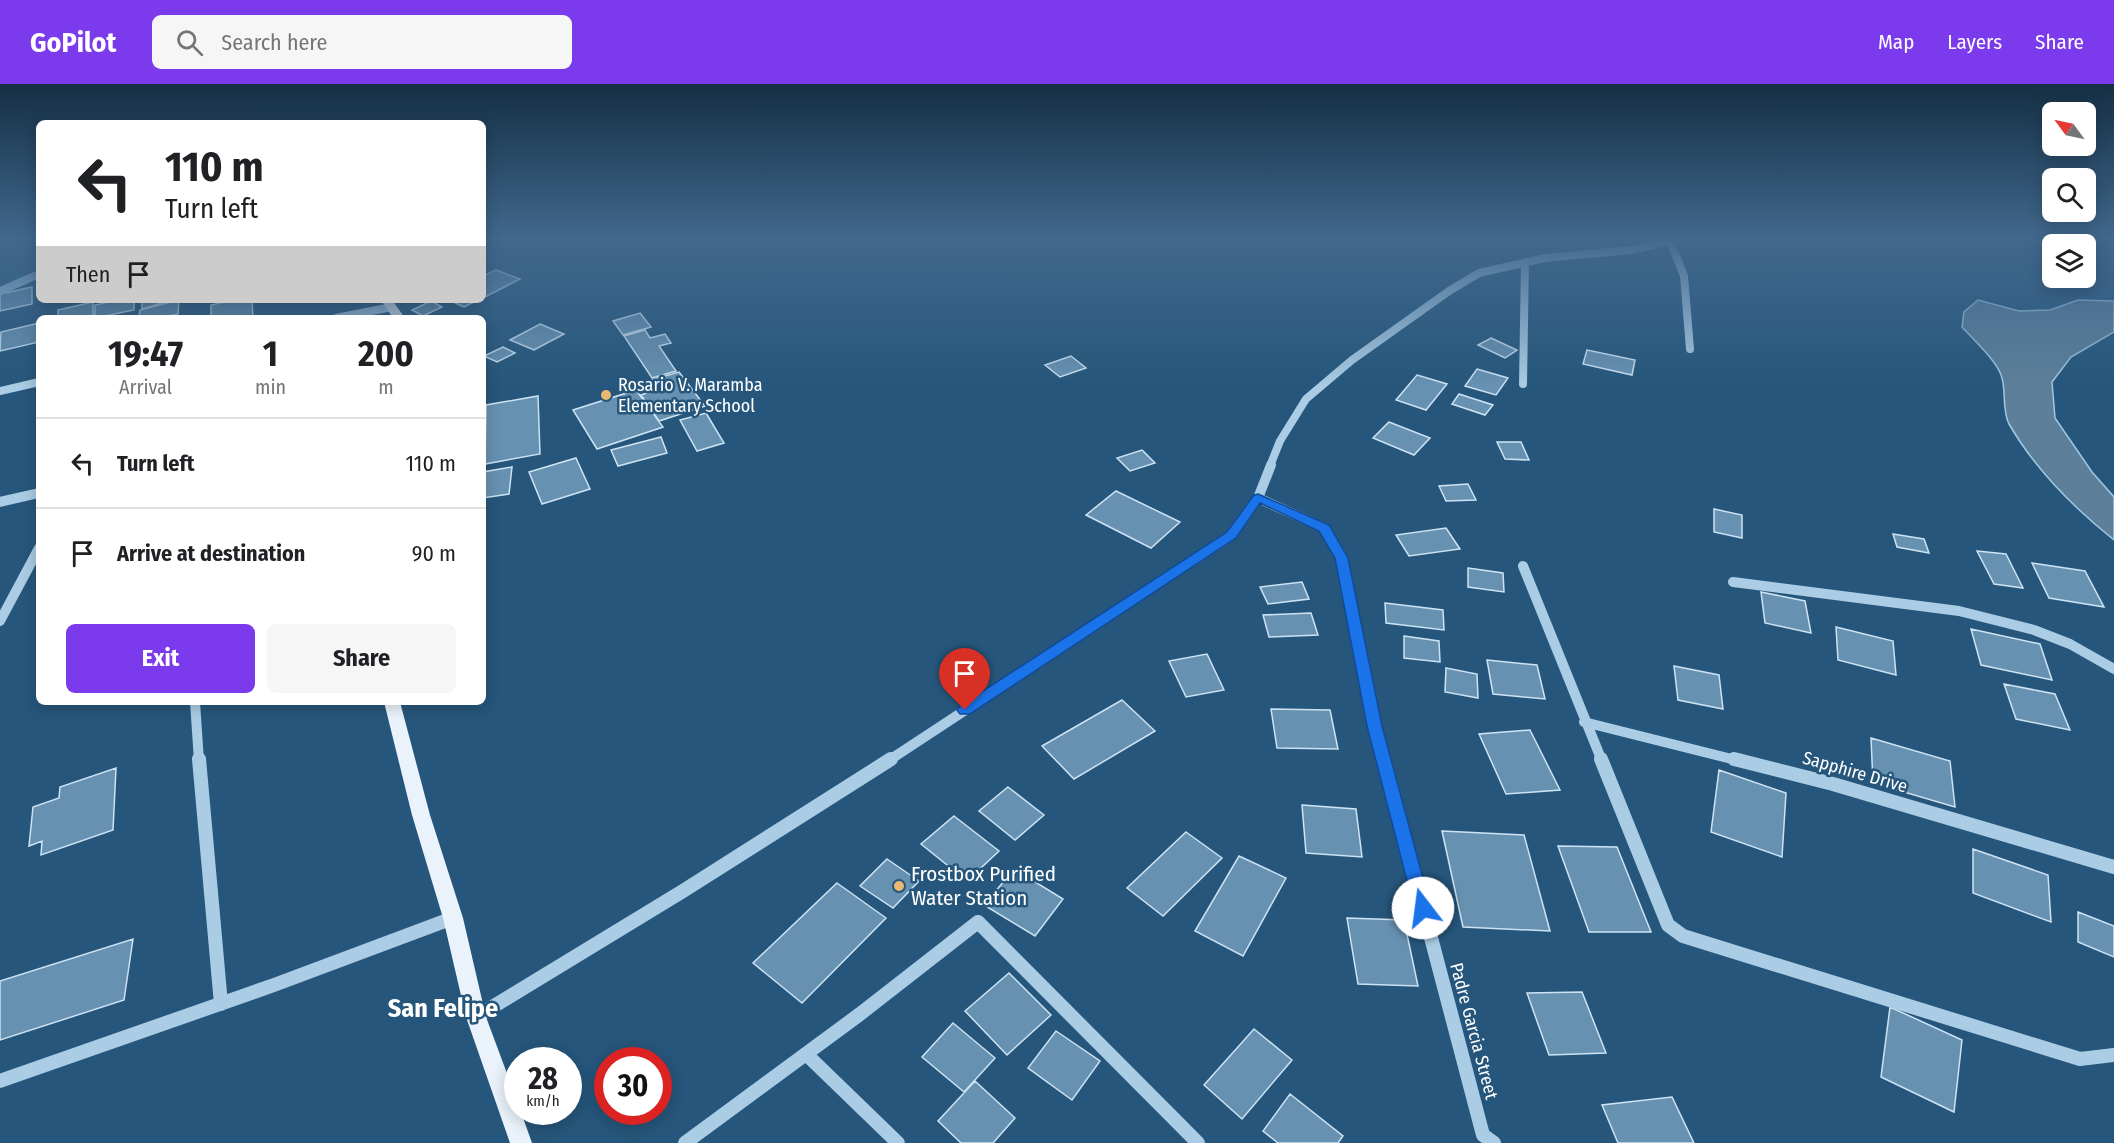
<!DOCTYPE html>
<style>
:root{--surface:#fff;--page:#f6f6f6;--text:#202124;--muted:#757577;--line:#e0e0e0;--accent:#7c3aed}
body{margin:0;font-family:"Fira Sans Condensed",sans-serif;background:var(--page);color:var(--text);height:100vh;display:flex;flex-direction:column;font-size:22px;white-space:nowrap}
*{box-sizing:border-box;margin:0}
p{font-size:20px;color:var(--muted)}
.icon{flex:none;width:33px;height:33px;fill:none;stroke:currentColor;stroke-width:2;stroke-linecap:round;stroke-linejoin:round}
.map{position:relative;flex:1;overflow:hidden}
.panel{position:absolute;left:36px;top:231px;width:450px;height:390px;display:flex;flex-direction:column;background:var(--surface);border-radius:9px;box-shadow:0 3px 15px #0003}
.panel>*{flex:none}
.banner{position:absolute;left:36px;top:36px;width:450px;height:183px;border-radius:9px;box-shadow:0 3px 15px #0003;background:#fff;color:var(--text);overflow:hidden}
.needle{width:39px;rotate:303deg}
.controls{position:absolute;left:2042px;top:18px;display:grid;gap:12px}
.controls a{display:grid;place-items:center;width:54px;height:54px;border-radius:9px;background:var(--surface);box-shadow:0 3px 15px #0003;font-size:30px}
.speed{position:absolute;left:504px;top:963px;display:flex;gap:12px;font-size:30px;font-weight:700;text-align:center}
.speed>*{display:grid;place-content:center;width:78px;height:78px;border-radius:50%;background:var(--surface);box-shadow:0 3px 15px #0003;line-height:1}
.speed small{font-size:15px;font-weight:400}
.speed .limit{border:9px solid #d22;background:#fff;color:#111}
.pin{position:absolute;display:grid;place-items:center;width:51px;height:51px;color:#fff;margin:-62px -26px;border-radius:50% 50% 50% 0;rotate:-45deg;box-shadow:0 0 6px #0007}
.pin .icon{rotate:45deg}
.me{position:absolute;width:66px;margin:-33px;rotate:345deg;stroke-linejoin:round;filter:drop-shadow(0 0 4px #0008)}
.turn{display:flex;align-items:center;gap:21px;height:126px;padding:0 30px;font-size:27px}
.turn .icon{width:78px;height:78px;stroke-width:2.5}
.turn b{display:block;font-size:42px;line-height:51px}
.then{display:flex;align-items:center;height:57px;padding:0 30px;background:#0003;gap:12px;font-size:22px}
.eta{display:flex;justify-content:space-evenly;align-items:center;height:102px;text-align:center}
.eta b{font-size:36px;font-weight:700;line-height:42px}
.cta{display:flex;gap:12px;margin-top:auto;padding:12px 30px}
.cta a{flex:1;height:69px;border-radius:9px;background:var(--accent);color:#fff;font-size:24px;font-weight:700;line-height:69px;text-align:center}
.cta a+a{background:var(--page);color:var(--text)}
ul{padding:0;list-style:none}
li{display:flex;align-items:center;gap:18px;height:90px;padding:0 30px;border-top:2px solid var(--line)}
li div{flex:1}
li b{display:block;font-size:22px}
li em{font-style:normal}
header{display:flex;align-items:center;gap:36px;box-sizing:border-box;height:84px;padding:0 30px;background:var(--accent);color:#fff}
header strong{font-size:28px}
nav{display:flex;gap:33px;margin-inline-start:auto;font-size:21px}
.search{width:420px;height:54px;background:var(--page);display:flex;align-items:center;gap:15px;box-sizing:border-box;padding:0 21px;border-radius:9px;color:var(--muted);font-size:22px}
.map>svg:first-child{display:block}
.water{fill:#5d7f99;stroke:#9fc8e4;stroke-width:1.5}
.building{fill:#6791b0;stroke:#cde3f3;stroke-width:1.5}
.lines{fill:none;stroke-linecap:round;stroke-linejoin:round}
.minor-far2{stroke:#aacce4;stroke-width:8}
.minor-far1{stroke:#aacce4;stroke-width:10}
.minor{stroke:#aacce4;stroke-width:14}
.major{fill:#eaf3fc;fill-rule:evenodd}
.route{fill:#1a73e8;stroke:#114b97;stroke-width:1.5}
.poi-dot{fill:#ecb970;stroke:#26567b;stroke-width:2}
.labels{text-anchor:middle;stroke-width:5;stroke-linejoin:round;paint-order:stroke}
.poi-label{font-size:18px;fill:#fff;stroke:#26567b;text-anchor:start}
.street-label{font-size:18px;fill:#fff;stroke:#26567b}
.near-poi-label{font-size:21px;fill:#fff;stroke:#26567b;text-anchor:start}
.near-quarter-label{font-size:26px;font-weight:bold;fill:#fff;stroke:#26567b}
</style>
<header>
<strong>GoPilot</strong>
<div class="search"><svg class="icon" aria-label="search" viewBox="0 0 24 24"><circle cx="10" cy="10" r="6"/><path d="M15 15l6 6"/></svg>Search here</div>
<nav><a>Map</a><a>Layers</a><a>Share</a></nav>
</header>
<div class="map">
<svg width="2114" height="1059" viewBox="0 0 2114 1059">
<rect width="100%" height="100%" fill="#26567b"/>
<path class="water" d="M1978,216L2019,227L2050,226L2078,216L2114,217V248L2071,273L2052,298L2055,334L2092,388L2114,413V456C2074,424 2035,385 2009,340C2002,327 2006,308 2002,294C1998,278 1974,256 1962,243L1964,228Z"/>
<path class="building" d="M496,186L520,195L483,214V192Z
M32,203V220L0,227V210Z
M119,216H134V226L95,234V221Z
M142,216H172L142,225Z
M179,216L178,230L158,234H139L140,226Z
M234,216H252L253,234H211V221Z
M449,216H478L464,223Z
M431,217L442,223L423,232L412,226Z
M93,218V234H58V226Z
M640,229L651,243L623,251L613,237Z
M39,239V258L0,267L1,248Z
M540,240L564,250L534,266L510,256Z
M645,246L650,254L665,250L671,259L659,262L676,287L652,294L624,252Z
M1491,254L1517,266L1505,274L1478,261Z
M503,263L515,269L497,278L484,272Z
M1587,266L1635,276L1632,291L1583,280Z
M1071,272L1086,284L1060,293L1045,281Z
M1477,285L1508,294L1496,311L1465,302Z
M679,288L705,322L659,337L641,311L658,305L651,296Z
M1417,291L1447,300L1426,326L1396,316Z
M636,306L663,343L597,365L573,326Z
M1459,310L1493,321L1485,331L1452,320Z
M538,312L540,370L485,380L486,321Z
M706,329L724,359L697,367L680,336Z
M1389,338L1430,354L1414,371L1373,354Z
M661,353L667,369L618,382L611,366Z
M1497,358H1521L1529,376L1505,375Z
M1142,366L1155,379L1130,387L1117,374Z
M576,374L590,405L542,420L529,388Z
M512,383L509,410L483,414V388Z
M1468,400L1476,416L1446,417L1439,402Z
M1116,407L1180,438L1151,464L1086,431Z
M1714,425L1742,431V454L1714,448Z
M1446,444L1460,465L1409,472L1396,451Z
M1893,450L1924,455L1929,469L1897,463Z
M1977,467L2006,470L2023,504L1994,500Z
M2032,479L2085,487L2104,523L2049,514Z
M1468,484L1503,489L1504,508L1468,503Z
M1302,498L1309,515L1268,520L1260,503Z
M1761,508L1805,517L1811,549L1765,539Z
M1385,519L1443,526L1444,546L1386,539Z
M1311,529L1318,551L1269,553L1263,531Z
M1836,543L1893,557L1896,591L1838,576Z
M1971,545L2040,560L2052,596L1981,581Z
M1404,552L1439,557L1440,578L1404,574Z
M1207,570L1224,606L1186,613L1169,577Z
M1487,576L1537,581L1545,615L1493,610Z
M1674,582L1719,591L1723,625L1678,616Z
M1446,584L1477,590L1478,614L1445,608Z
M2004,600L2055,610L2070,646L2016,635Z
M1122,616L1155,647L1074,695L1042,662Z
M1271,625L1330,626L1338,665L1277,664Z
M1530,646L1560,706L1506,710L1479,650Z
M1871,654L1950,677L1955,723L1873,699Z
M116,684L113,746L41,771L42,757L29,762L33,723L59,714L60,703Z
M1719,686L1786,709L1782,773L1711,748Z
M1008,703L1044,731L1015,756L979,727Z
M1302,721L1356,725L1362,773L1306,769Z
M954,732L999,767L967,797L921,760Z
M1442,747L1524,751L1550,847L1463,843Z
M1186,748L1222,774L1163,832L1127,804Z
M1558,762L1617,763L1651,848H1589Z
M1973,765L2048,791L2051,838L1973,809Z
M1239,772L1286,794L1243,872L1195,847Z
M887,775L919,797L893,824L860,802Z
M1014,785L1063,815L1035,852L984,821Z
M837,799L886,834L802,919L753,879Z
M2078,828L2114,842V873L2078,858Z
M1347,834L1404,836L1418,902L1358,900Z
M133,855L124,916L0,956V897Z
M1009,889L1051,931L1007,971L965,927Z
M1582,908L1606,969L1549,971L1527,909Z
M1890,923L1962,956L1954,1028L1881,993Z
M953,939L995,974L964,1008L922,973Z
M1254,945L1292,976L1242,1035L1204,1001Z
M1056,947L1100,977L1072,1016L1028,984Z
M975,997L1015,1034L993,1059H961L938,1037Z
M1290,1010L1343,1052L1338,1059H1278L1263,1047Z
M1672,1013L1694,1059H1618L1602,1021Z"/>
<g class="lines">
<path class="minor-far2" d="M1670,157L1684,192L1690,265
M0,207L39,190
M336,234L392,223
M1523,300L1525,178
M0,307L39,298
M1270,382L1280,357L1306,315L1352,276L1449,207L1479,189L1545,174L1631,166L1677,155"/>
<path class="minor-far1" d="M1258,414L1324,444L1341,474L1384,677
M0,418L39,409
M1523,482L1602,677
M1733,498L1959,527L2034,546L2070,560L2114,585
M0,537L39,464
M195,618L199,677
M1584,638L1740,677
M888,677L1232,451L1258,414L1271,381"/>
<path class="minor" d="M199,675L221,920
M1384,675L1483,1051L1494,1059
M1601,675L1668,841L1683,852L2080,975L2114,971
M1734,675L1833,700L2114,783
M476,933L683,807L891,675
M806,970L898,1059
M0,997L274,901L453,834
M685,1059L860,930L978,838L1198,1059"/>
<path class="major" d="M381,216H392L405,234H393Z
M384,618H400L430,731L463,834L486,933L518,1019V1028H521L532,1059H510L466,933L443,834L412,731Z"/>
</g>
<linearGradient id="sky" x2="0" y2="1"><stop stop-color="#152f44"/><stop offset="0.51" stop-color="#41688d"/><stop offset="1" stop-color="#41688d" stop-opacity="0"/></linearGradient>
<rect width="2114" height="303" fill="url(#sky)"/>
<path class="route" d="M1258,410L1329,441L1348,474L1382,642L1431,824L1429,829L1423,831L1417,829L1414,824L1367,642L1335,474L1319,447L1260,419L1236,454L970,630H960L957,626L960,622L1227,448L1254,411Z"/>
<g class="poi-dot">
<circle cx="606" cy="311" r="6"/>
<circle cx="899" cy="802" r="6"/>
</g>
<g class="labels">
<g class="poi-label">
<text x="618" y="307">Rosario V. Maramba<tspan x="618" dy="21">Elementary School</tspan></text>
</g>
<g class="street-label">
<text transform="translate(1855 688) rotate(16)" y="6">Sapphire Drive</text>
<text transform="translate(1474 947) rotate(75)" y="6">Padre Garcia Street</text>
</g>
<g class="near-poi-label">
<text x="911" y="797">Frostbox Purified<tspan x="911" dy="24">Water Station</tspan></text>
</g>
<g class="near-quarter-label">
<text x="443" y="933">San Felipe</text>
</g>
</g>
</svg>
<div class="controls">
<a><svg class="needle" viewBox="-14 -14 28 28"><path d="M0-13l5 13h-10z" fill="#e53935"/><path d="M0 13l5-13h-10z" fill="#757577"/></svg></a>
<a><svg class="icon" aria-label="search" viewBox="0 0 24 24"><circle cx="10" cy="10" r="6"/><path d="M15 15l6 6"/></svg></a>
<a><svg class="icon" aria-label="layers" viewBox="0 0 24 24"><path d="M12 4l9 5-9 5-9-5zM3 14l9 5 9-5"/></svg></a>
</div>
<div class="speed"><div>28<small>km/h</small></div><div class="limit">30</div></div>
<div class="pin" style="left:965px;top:626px;background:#d93025"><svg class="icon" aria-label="arrive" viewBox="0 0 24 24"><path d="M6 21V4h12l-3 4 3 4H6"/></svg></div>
<svg class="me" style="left:1423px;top:824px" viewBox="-20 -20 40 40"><circle r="19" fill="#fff"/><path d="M0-13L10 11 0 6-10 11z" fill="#1a73e8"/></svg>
<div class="banner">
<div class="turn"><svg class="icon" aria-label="left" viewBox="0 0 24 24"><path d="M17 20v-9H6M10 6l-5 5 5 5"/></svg><div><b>110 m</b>Turn left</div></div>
<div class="then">Then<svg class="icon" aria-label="arrive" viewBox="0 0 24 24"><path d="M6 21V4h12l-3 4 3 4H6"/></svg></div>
</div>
<section class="panel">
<div class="eta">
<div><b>19:47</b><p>Arrival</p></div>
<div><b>1</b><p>min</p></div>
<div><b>200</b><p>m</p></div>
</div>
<ul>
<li><svg class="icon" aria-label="left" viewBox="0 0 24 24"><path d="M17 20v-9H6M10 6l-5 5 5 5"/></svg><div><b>Turn left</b></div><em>110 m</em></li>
<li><svg class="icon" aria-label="arrive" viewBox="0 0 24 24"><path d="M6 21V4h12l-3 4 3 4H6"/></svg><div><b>Arrive at destination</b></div><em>90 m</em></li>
</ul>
<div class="cta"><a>Exit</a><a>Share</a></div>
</section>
</div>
